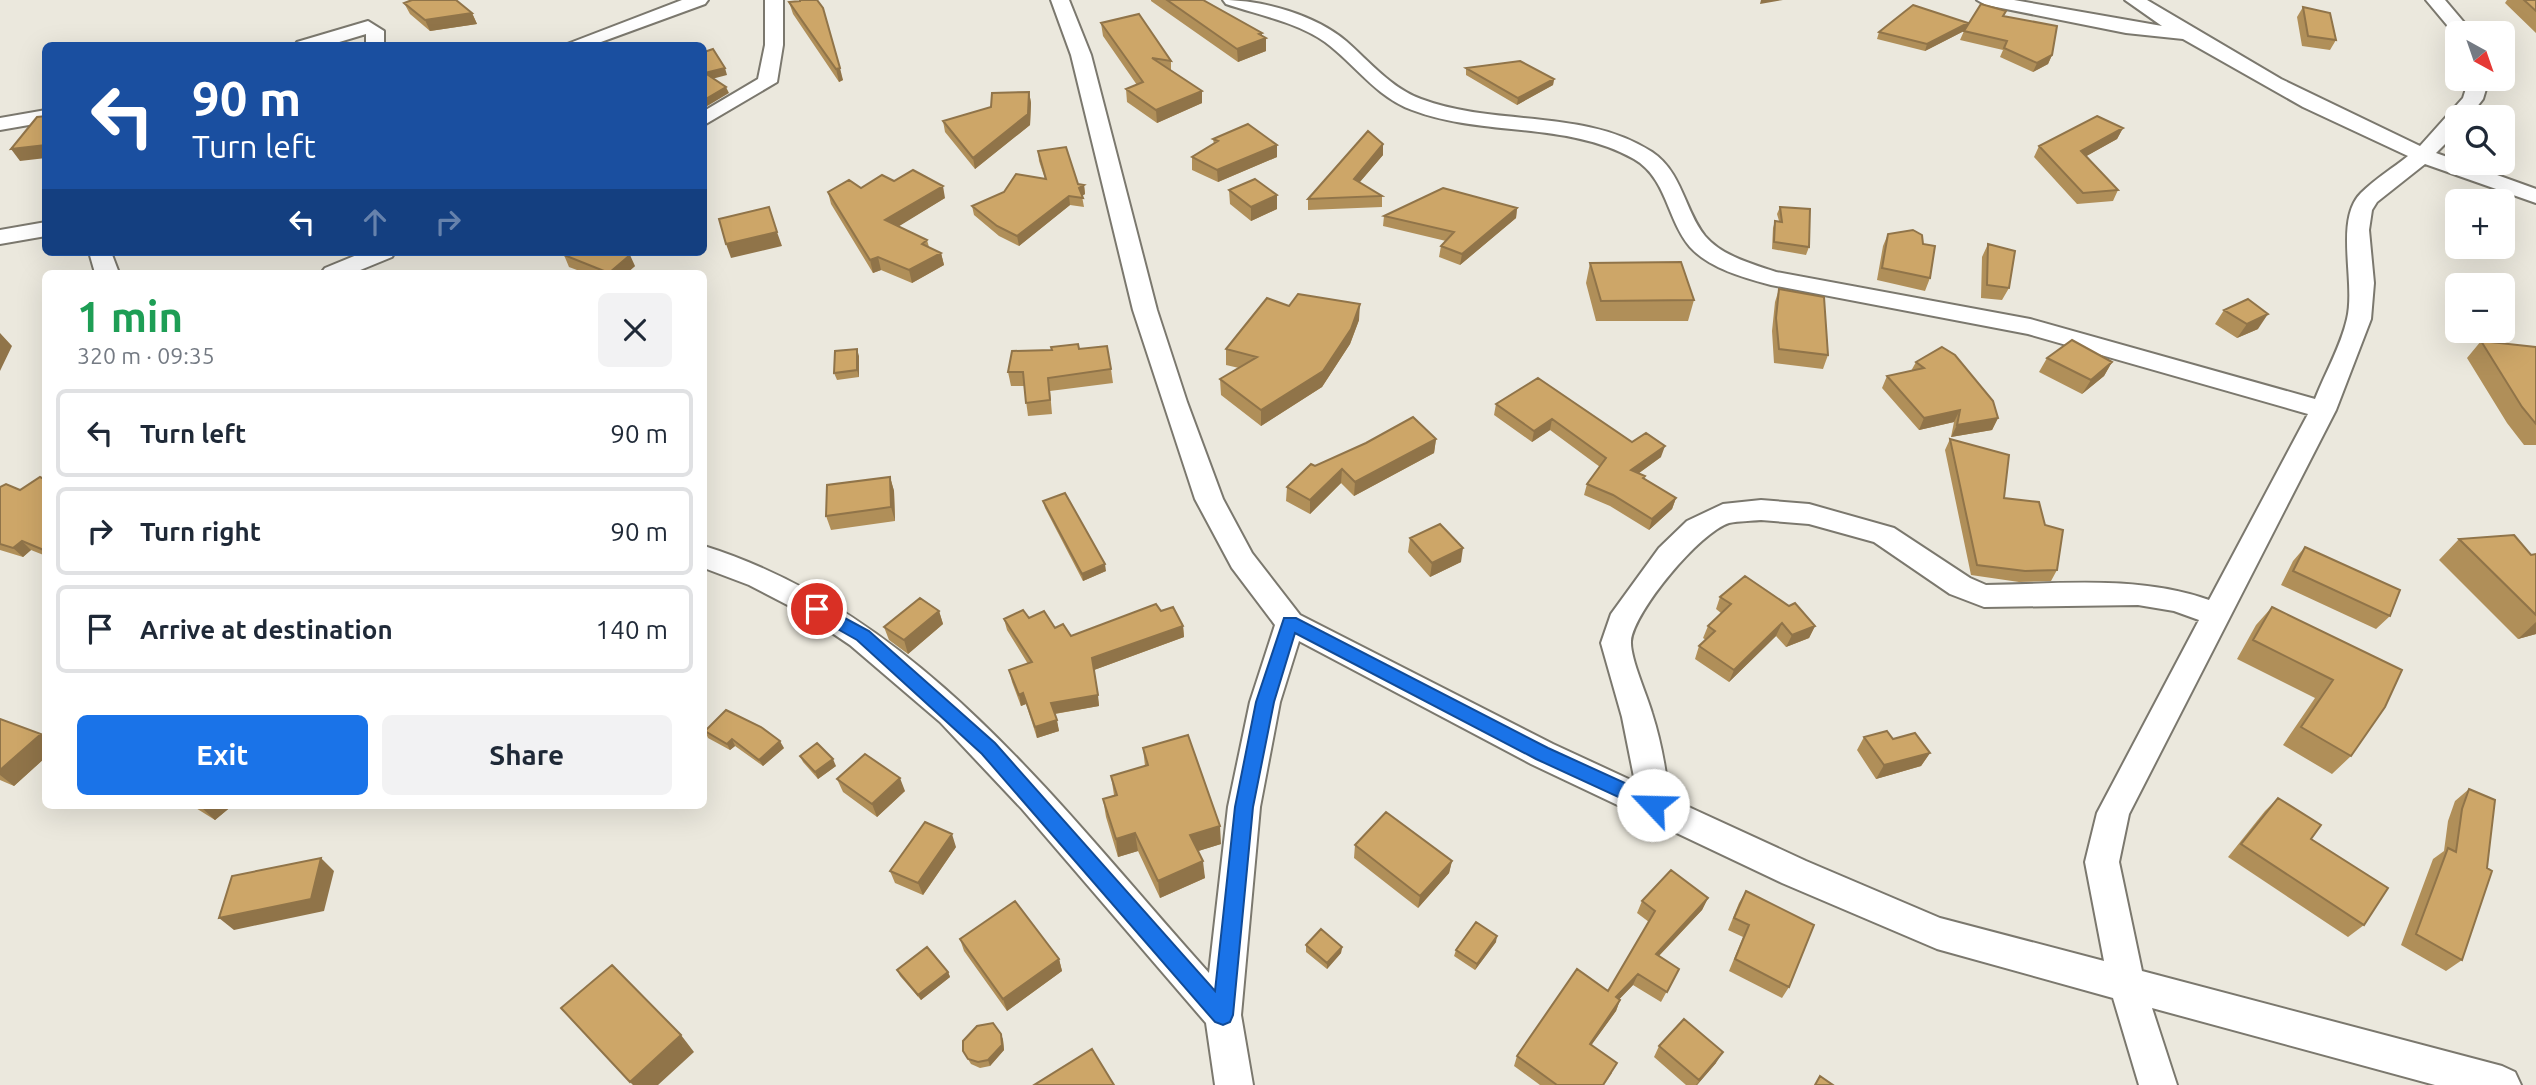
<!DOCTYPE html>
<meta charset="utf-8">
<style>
:root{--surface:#fff;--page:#f2f2f3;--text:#1f2937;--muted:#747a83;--line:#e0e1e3;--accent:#1a73e8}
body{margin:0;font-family:Ubuntu,sans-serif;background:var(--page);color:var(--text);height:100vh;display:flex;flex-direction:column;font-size:26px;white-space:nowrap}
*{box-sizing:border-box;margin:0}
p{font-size:23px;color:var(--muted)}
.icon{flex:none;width:38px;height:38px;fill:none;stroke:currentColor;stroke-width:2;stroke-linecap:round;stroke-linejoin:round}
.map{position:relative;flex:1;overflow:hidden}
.details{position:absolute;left:42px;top:270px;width:665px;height:539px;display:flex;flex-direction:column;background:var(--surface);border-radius:10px;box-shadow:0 7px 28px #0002}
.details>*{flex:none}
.top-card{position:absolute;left:42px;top:42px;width:665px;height:214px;border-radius:10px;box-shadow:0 7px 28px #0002;background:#1a4fa0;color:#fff;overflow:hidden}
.needle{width:46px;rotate:140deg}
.controls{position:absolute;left:2445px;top:21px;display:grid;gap:14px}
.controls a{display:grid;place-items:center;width:70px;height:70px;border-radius:10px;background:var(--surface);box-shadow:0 7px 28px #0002;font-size:35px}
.pin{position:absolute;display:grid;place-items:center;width:60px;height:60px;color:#fff;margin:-30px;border:4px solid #fff;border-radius:50%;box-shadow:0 2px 7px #0007}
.me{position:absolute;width:77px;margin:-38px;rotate:294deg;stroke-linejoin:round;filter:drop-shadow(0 0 5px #0008)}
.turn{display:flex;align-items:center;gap:24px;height:147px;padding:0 35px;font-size:32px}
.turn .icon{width:91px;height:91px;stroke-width:2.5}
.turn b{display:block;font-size:49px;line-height:60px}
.lanes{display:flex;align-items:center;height:66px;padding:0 35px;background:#0003;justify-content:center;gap:35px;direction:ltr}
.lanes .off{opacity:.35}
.round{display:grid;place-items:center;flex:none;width:74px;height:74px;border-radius:10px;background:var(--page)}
.headline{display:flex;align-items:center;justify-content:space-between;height:119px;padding:0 35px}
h1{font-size:42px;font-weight:600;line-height:52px;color:#1e9e55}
.primary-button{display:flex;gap:14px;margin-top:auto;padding:14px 35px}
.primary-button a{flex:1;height:80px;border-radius:10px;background:var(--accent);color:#fff;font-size:28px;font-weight:600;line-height:80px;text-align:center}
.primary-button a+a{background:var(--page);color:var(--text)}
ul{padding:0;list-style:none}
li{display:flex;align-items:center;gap:21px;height:88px;margin:0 14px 10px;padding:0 21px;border:4px solid var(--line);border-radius:10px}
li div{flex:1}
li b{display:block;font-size:26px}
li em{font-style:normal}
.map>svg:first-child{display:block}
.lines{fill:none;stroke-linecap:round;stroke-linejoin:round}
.minor-casing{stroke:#7b786e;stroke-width:4}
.minor{fill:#fff;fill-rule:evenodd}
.wall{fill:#b08f59}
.shaded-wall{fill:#907449}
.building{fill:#cda668;stroke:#907449;stroke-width:2}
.route{fill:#1a73e8;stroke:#114b97;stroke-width:2}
</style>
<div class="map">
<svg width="2536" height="1085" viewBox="0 0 2536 1085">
<rect width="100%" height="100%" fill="#ebe8dd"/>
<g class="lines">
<defs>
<path id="minor" d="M682,0H708L705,4L590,46H562Z
M765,0H783V45L777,82L704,125V111L758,79L765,45Z
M1051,0H1069L1091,55L1157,310L1187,402L1223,499L1252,553L1300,615L1553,744L1635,782L1622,717L1601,643L1611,614L1659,548L1687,521L1723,504L1761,500L1809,504L1894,528L1970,578L1986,585C2061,584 2138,575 2209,600L2308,414L2028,334L1771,285C1744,278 1709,268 1690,247C1667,220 1667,178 1634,159C1567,121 1483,137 1412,110C1375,96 1355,64 1325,42C1297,22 1258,15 1226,4L1223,0C1263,0 1315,15 1346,41C1370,62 1391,88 1421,99C1495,127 1585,108 1652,152C1683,173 1684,210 1705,236C1722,256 1752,264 1776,272L2030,319L2315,399C2325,373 2341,346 2347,319C2356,282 2334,220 2361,193C2375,179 2393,168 2408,156L2303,107L2183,39L2126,33L1986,5L1977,0H2014L2162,26L2125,0H2147L2281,79L2420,146L2463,98L2469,79H2489L2483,99L2469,117H2457V132L2436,153L2536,189V203L2425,164L2377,202L2372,210L2369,230L2374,283L2371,319L2336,410L2129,814L2119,862L2142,971L2502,1066L2515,1072L2521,1085H2435L2152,1008L2177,1085H2139L2113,998L1937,949L1782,883L1531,764L1299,641L1280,702L1260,807L1241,1015L1253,1085H1215L1206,1023L1022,809L940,722L850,645L801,612L749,585L704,568V546C922,614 1062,810 1209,973L1228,807L1250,702L1275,625L1232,568L1195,499L1133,310L1071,55ZM1761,520L1809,524L1874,542L1950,594L1984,607L2138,605L2174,611L2199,620L2097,813L2085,862L2104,961L1940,918L1806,861L1669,798C1666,769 1661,741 1652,713C1647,695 1630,658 1631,641C1634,611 1700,532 1729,523C1739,521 1751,521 1761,520Z
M2426,0H2445L2473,33H2457V37Z
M368,21L384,31V46H366V34L326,46H295L297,42Z
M46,110V122L0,130V118Z
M46,222V236L0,244V230Z
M89,252H111L119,273H95Z
M364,252H395L392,257L353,273H321L325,268Z"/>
</defs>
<use href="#minor" class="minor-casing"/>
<use href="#minor" class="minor"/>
</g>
<path class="wall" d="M1151,0H1203L1266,38V51L1238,62L1151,1Z
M2507,0H2536V33L2505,3Z
M800,1L843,80L839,82L793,14L789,2Z
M404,3L472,13L477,24L430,31L410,14Z
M2303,7L2336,40L2330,50L2302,46L2297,17Z
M2006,11L2004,16L2052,55L2048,64L2033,72L2000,57L2003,50L1960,40L1964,31L1925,51L1877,39L1879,32L1968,23Z
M1101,23L1171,61V70L1202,91V103L1157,123L1127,102L1126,89L1137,85L1103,36Z
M1466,68L1554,79L1553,85L1517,105L1466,75Z
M1029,92L1031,103L1030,125L975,169L945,132L943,121L991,107Z
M2123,128L2117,139L2086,156L2118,190L2113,201L2077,204L2034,157L2039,146Z
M1213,139L1277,157L1218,182L1192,170V157L1214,144Z
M1383,144V155L1359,183L1382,196V207L1308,210V199Z
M1038,151L1078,184L1084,185L1085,194L1082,196L1084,207L1070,205L1019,246L999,236L974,215L972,206L1045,179L1039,161Z
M894,181L945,198L898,226L927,240L929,247L941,253L944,265L912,283L881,270L873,273L831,204L828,192L861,188Z
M1229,190L1277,195V209L1251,221L1230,204Z
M1780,207L1809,247L1806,255L1772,249L1773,228L1775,221H1779L1777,214Z
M1517,208L1516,218L1460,265L1439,257L1441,246L1446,241L1383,226L1384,216Z
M1888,234L1923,244L1930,278L1925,291L1877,280L1883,246Z
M1988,244L2009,288L2002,300L1981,298L1982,257Z
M564,255L635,266L627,273H585L569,267Z
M1590,263L1694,300L1688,321H1596L1586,283Z
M1779,289L1828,355L1823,369L1774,363L1772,331L1775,302Z
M1289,306L1359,320L1350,344L1322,387L1261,426L1221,395L1220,379L1239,368L1226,365V349Z
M2224,310L2258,329L2237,338L2215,324Z
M2481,341L2536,347V445H2524L2507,423L2467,358Z
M1079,349L1111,369L1113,383L1050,391L1052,414L1028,416L1024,386H1011L1008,372L1052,350Z
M859,356V377L837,380L834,373Z
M2047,358L2112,362L2104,376L2082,394L2039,372Z
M1916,362L1998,418L1992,430L1951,437L1954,422L1919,430L1882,388L1887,376L1911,371Z
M1496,404L1632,442L1661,457L1639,473L1644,478L1676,498L1672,509L1649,530L1610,506L1584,495L1587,484L1600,467L1550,430L1532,442L1494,415Z
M1436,439L1434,453L1354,496L1341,483L1310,514L1286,501L1287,487L1315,466Z
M1950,439L2004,498L2057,570L2051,581L2019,582L1971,575L1945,450Z
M890,477L894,491L895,521L831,530L826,516Z
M46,480V556L31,550L23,557L0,550V487L20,490Z
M1043,501L1106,571L1083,581L1045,508Z
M1410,538L1461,562L1430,577L1408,552Z
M2459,539L2531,555L2536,554V634L2518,639L2439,560Z
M2305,547L2390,616L2376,629L2281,585L2293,561Z
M1720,597L1815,626L1809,638L1786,647L1776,636L1729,682L1695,659L1699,646L1706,640L1703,638L1708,626L1721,613L1716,609Z
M2272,607L2402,670L2351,756L2332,774L2283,745L2315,698L2237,659L2256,625Z
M939,611L943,624L908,654L889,640L884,627Z
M1161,611L1183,626L1184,637L1094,670L1099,706L1055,714L1059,731L1037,738L1026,704L1021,706L1012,682L1009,670L1028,664L1007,630L1004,619L1029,618L1055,628L1071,636Z
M0,720L41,734L46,738V757L14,786L0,780Z
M705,731L784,748L763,766L735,746L730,750L708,738Z
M1864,737L1893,739L1930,753L1921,766L1876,779L1857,750Z
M1143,748L1221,844L1198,851L1205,878L1160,898L1138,851L1118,857L1106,817L1103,799L1114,795L1111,776L1145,766Z
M800,756L836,766L818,779L803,762Z
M837,779L905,791L877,817L843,792Z
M2469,789L2462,960L2446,971L2401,945L2433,859L2444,851L2448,821L2455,801Z
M2278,798L2311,839L2364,925L2348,937L2228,857L2265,811Z
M191,805H233L215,820Z
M1355,845L1452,861L1449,873L1418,908L1354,858Z
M956,847L923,895L895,883L890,871Z
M1746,891L1789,987L1782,998L1729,971L1743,937L1728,930L1739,903Z
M1708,898L1702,910L1659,956L1679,969L1661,1002L1633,985L1619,999L1620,1000L1616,1011L1591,1045L1612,1073L1604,1085H1540L1514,1066L1517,1056L1608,991L1649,922L1637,913L1642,901Z
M960,939L1059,959L1062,971L1007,1011L964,951Z
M1496,942L1475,970L1454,956L1456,950Z
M1306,945L1342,947L1341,953L1327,969L1306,952Z
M897,970L948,972L950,977L921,1000L900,976Z
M1001,1034L1003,1040L1004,1050L990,1066L980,1068L971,1064L963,1051Z
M1659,1046L1716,1063L1697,1085H1686L1654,1057Z"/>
<path class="shaded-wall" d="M1761,0H1783L1760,4Z
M472,13L477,24L430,31L425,20Z
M1968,23L1966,30L1925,51L1927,44Z
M1262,33V40L1266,38V51L1238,62L1237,49Z
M2052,55L2048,64L2033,72L2037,63Z
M725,68L727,75L708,80L705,73Z
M840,68L843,80L839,82L836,69Z
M1554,79L1553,85L1517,105L1518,98Z
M726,87L729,93L704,108V100Z
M1202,91V103L1157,123L1156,110Z
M1029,92L1031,103L1030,125L975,169L973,158Z
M2123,128L2117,139L2076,162L2081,151Z
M1383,144V155L1353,190L1354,179Z
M46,145V158L20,161L11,149Z
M1277,145V157L1218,182L1217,170Z
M1084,185L1085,194L1080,197L1079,188Z
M943,186L945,198L888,233L885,220Z
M1277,195V209L1251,221V207Z
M1069,196L1070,205L1019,246L1017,236Z
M1517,208L1516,218L1460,265L1462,254Z
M777,232L782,246L731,258L726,244Z
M461,252H474L464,256Z
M941,253L944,265L912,283L909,270Z
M630,255L635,266L627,273H609Z
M878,257L881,270L873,273L870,260Z
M1360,304L1359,320L1350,344L1322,387L1261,426V410Z
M2268,314L2258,329L2237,338L2247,324Z
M0,333L12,346L0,371Z
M857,349L859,356V377L857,370Z
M2112,362L2104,376L2082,394L2091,380Z
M1960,410L1954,422L1919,430L1924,418Z
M1998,418L1992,430L1951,437L1957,425Z
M1552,419L1550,430L1532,442L1534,431Z
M1436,439L1434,453L1354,496L1355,482Z
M1665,446L1661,457L1628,481L1631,470Z
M1342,469L1341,483L1310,514V500Z
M890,477L894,491L895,521L891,507Z
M1676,498L1672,509L1649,530L1652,519Z
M22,541L31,550L23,557L13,548Z
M1463,548L1461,562L1430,577L1432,563Z
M1105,564L1106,571L1083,581L1082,574Z
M939,611L943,624L908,654L904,640Z
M2536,622V634L2518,639Z
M1782,623L1776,636L1729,682L1734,670Z
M1183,626L1184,637L1094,670L1092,658Z
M1815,626L1809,638L1786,647L1792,635Z
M1023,693L1026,704L1021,706L1019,695Z
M1098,695L1099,706L1053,714L1051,703Z
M1057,720L1059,731L1037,738L1035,727Z
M41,734L46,738V757L14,786L0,775V770Z
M732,739L735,746L730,750L727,744Z
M780,741L784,748L763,766L759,760Z
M1930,753L1921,766L1876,779L1884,765Z
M833,759L836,766L818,779L815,772Z
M900,778L905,791L877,817L872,804Z
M203,805H233L215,820L201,807Z
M315,805H324L319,809Z
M1220,826L1221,844L1192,853L1190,835Z
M1135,833L1138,851L1118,857L1116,839Z
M952,834L956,847L923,895L918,883Z
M321,858L334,871L324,911L234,930L219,918Z
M1203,861L1205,878L1160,898L1158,881Z
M1452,861L1449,873L1418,908L1420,896Z
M1708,898L1702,910L1650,965L1656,954Z
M1497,936L1496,942L1475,970L1477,964Z
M1342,947L1341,953L1327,969V963Z
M1059,959L1062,971L1007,1011L1003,999Z
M948,972L950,977L921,1000L918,995Z
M1638,974L1633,985L1611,1008L1616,997Z
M1620,1000L1616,1011L1585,1054L1590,1044Z
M1001,1034L1003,1040L1004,1050L990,1066L988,1060Z
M681,1035L694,1052L658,1085H633L630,1082Z
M1723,1052L1716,1063L1697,1085H1696Z"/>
<path class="building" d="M412,0H456L472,13L425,20L404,3Z
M800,0H817L823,8L840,68L836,69L789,2L800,1Z
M1167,0H1203L1262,33L1259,34L1266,38L1237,49Z
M2524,0H2536V11Z
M1981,4L2006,11L2003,16L2057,26L2052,55L2037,63L2004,48L2007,41L1964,31Z
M1913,5L1968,23L1927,44L1879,32Z
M2303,7L2330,13L2336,40L2308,36Z
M1139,14L1171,61L1152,58L1202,91L1156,110L1126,89L1143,82L1101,23Z
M713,49L725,68L705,73L726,87L704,100V52Z
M1520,61L1554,79L1518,98L1466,68Z
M1029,92L1028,114L973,158L943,121L991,107L992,93Z
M46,116V145L11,149L37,117Z
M2097,116L2123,128L2081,151L2118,190L2083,193L2039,146Z
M1248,124L1277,145L1217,170L1192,157L1218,141L1213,139Z
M1368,131L1383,144L1354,179L1382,196L1308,199Z
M1066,147L1078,184L1084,185L1079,188L1083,198L1069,196L1017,236L997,226L972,206L1004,192L1016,174L1046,179L1038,151Z
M913,170L943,186L885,220L927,240L922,244L941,253L909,270L878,257L870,260L828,192L849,180L861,188L882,175L894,181Z
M1255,179L1277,195L1251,207L1229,190Z
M1443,188L1517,208L1462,254L1441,246L1454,232L1384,216Z
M769,207L777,232L726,244L719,219Z
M1780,207L1810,209L1809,247L1774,242L1775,221L1782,222Z
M1913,230L1922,235L1923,244L1935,246L1930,278L1882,268L1888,234Z
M1988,244L2015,251L2009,288L1987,285Z
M568,252H623L630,255L609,273L564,255Z
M1681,262L1694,300L1601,301L1590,263Z
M1779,289L1824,297L1828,355L1779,349L1776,318Z
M1298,294L1360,304L1351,329L1323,371L1261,410L1220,379L1257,357L1226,349L1267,298L1289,306Z
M2248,299L2268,314L2247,324L2224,310Z
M2072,340L2112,362L2091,380L2047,358Z
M2481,341L2536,347V424L2522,407Z
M1078,344L1079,349L1107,346L1111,369L1048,378L1050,400L1026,403L1023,372H1008L1012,351L1052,350L1051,347Z
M1942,347L1955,355L1993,401L1998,418L1957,425L1960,410L1924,418L1887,376L1924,368L1916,362Z
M857,349V370L834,373L835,351Z
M1538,378L1632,442L1646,433L1665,446L1631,470L1645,476L1643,478L1676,498L1652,519L1613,495L1587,484L1606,458L1552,419L1534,431L1496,404Z
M1413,417L1436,439L1355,482L1342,469L1310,500L1287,487L1311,464L1315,466L1366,443Z
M1950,439L2009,455L2004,498L2039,502L2045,525L2063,530L2057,570L2025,571L1977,565Z
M40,477L46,480V551L22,541L13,548L0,544V487L6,484L20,490Z
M890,477L891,507L826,516L827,485Z
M1065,493L1105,564L1082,574L1043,501Z
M1440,524L1463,548L1432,563L1410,538Z
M2514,535L2531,555L2536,554V615L2459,539Z
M2305,547L2400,590L2390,616L2293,571Z
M1745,576L1789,606L1795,603L1815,626L1792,635L1782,623L1734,670L1699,646L1715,631L1708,626L1731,604L1720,597Z
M920,598L939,611L904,640L884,627Z
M1156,604L1161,611L1173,607L1183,626L1092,658L1098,695L1051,703L1057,720L1035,727L1023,693L1019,695L1009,670L1032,662L1004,619L1023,610L1029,618L1044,611L1055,628L1063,624L1071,636Z
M2272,607L2402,670L2385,707L2351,756L2301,727L2333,680L2253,640Z
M726,710L761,727L780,741L759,760L732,739L727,744L705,731Z
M0,719L41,734L0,770Z
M1887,731L1893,739L1915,733L1930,753L1884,765L1864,737Z
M1188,735L1220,826L1190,835L1203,861L1158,881L1135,833L1116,839L1103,799L1117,795L1111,776L1148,765L1143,748Z
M817,743L833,759L815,772L800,756Z
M865,754L900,778L872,804L837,779Z
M2469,789L2495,800L2487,868L2492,871L2462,960L2416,934L2448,848L2456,852L2462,809Z
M2278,798L2321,825L2311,839L2388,888L2364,925L2241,844Z
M1386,812L1452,861L1420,896L1355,845Z
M925,822L952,834L918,883L890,871Z
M321,858L311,899L219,918L232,876Z
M1671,870L1708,898L1656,954L1679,969L1667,992L1638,974L1616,997L1620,1000L1590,1044L1617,1063L1603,1085H1557L1517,1056L1577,969L1608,991L1655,911L1642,901Z
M1746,891L1814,925L1789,987L1735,959L1749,925L1734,918Z
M1015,901L1059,959L1003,999L960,939Z
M1476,922L1497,936L1477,964L1456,950Z
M1321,929L1342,947L1327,963L1306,945Z
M927,947L948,972L918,995L897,970Z
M612,965L681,1035L630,1082L561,1008Z
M1684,1019L1723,1052L1699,1080L1659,1046Z
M993,1023L1001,1034L1002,1045L988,1060L978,1062L968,1059L963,1051V1041L977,1026Z
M1092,1049L1114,1085H1034Z
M1820,1076L1833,1085H1815Z"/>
<path class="route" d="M817,603L869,631L995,743L1215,991L1235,807L1256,702L1284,618H1296L1548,748L1660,799L1663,805L1660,810L1653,813L1536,759L1295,633L1274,702L1253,807L1233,1015L1230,1022L1223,1025L1215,1022L982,754L857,640L811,614V605Z"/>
</svg>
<div class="controls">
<a><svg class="needle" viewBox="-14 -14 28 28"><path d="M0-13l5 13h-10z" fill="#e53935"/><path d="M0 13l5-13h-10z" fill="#747a83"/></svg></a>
<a><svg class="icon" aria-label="search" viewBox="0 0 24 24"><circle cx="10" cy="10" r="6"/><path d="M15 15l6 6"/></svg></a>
<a>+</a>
<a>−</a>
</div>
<div class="pin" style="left:817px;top:609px;background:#d93025"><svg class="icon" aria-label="arrive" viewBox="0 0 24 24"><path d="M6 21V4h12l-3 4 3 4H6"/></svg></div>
<svg class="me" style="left:1653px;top:805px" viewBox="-20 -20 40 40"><circle r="19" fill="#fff"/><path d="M0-13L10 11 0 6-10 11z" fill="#1a73e8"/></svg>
<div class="top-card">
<div class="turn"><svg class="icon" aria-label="left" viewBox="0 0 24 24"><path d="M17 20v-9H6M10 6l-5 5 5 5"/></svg><div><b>90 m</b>Turn left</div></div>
<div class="lanes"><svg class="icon" aria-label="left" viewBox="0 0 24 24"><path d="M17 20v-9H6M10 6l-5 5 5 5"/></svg><svg class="icon off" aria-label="ahead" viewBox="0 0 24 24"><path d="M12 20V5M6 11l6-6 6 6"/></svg><svg class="icon off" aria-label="right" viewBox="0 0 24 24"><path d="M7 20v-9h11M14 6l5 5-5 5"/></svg></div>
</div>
<section class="details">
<div class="headline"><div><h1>1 min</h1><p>320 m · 09:35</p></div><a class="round"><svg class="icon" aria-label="close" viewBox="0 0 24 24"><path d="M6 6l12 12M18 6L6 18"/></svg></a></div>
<ul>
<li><svg class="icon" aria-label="left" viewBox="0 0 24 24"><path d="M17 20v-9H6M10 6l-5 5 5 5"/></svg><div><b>Turn left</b></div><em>90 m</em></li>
<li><svg class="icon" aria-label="right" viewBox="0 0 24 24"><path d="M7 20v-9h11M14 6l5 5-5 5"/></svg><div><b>Turn right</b></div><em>90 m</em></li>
<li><svg class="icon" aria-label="arrive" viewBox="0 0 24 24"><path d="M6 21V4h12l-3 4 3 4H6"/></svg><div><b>Arrive at destination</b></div><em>140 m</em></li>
</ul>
<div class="primary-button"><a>Exit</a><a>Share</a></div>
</section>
</div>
